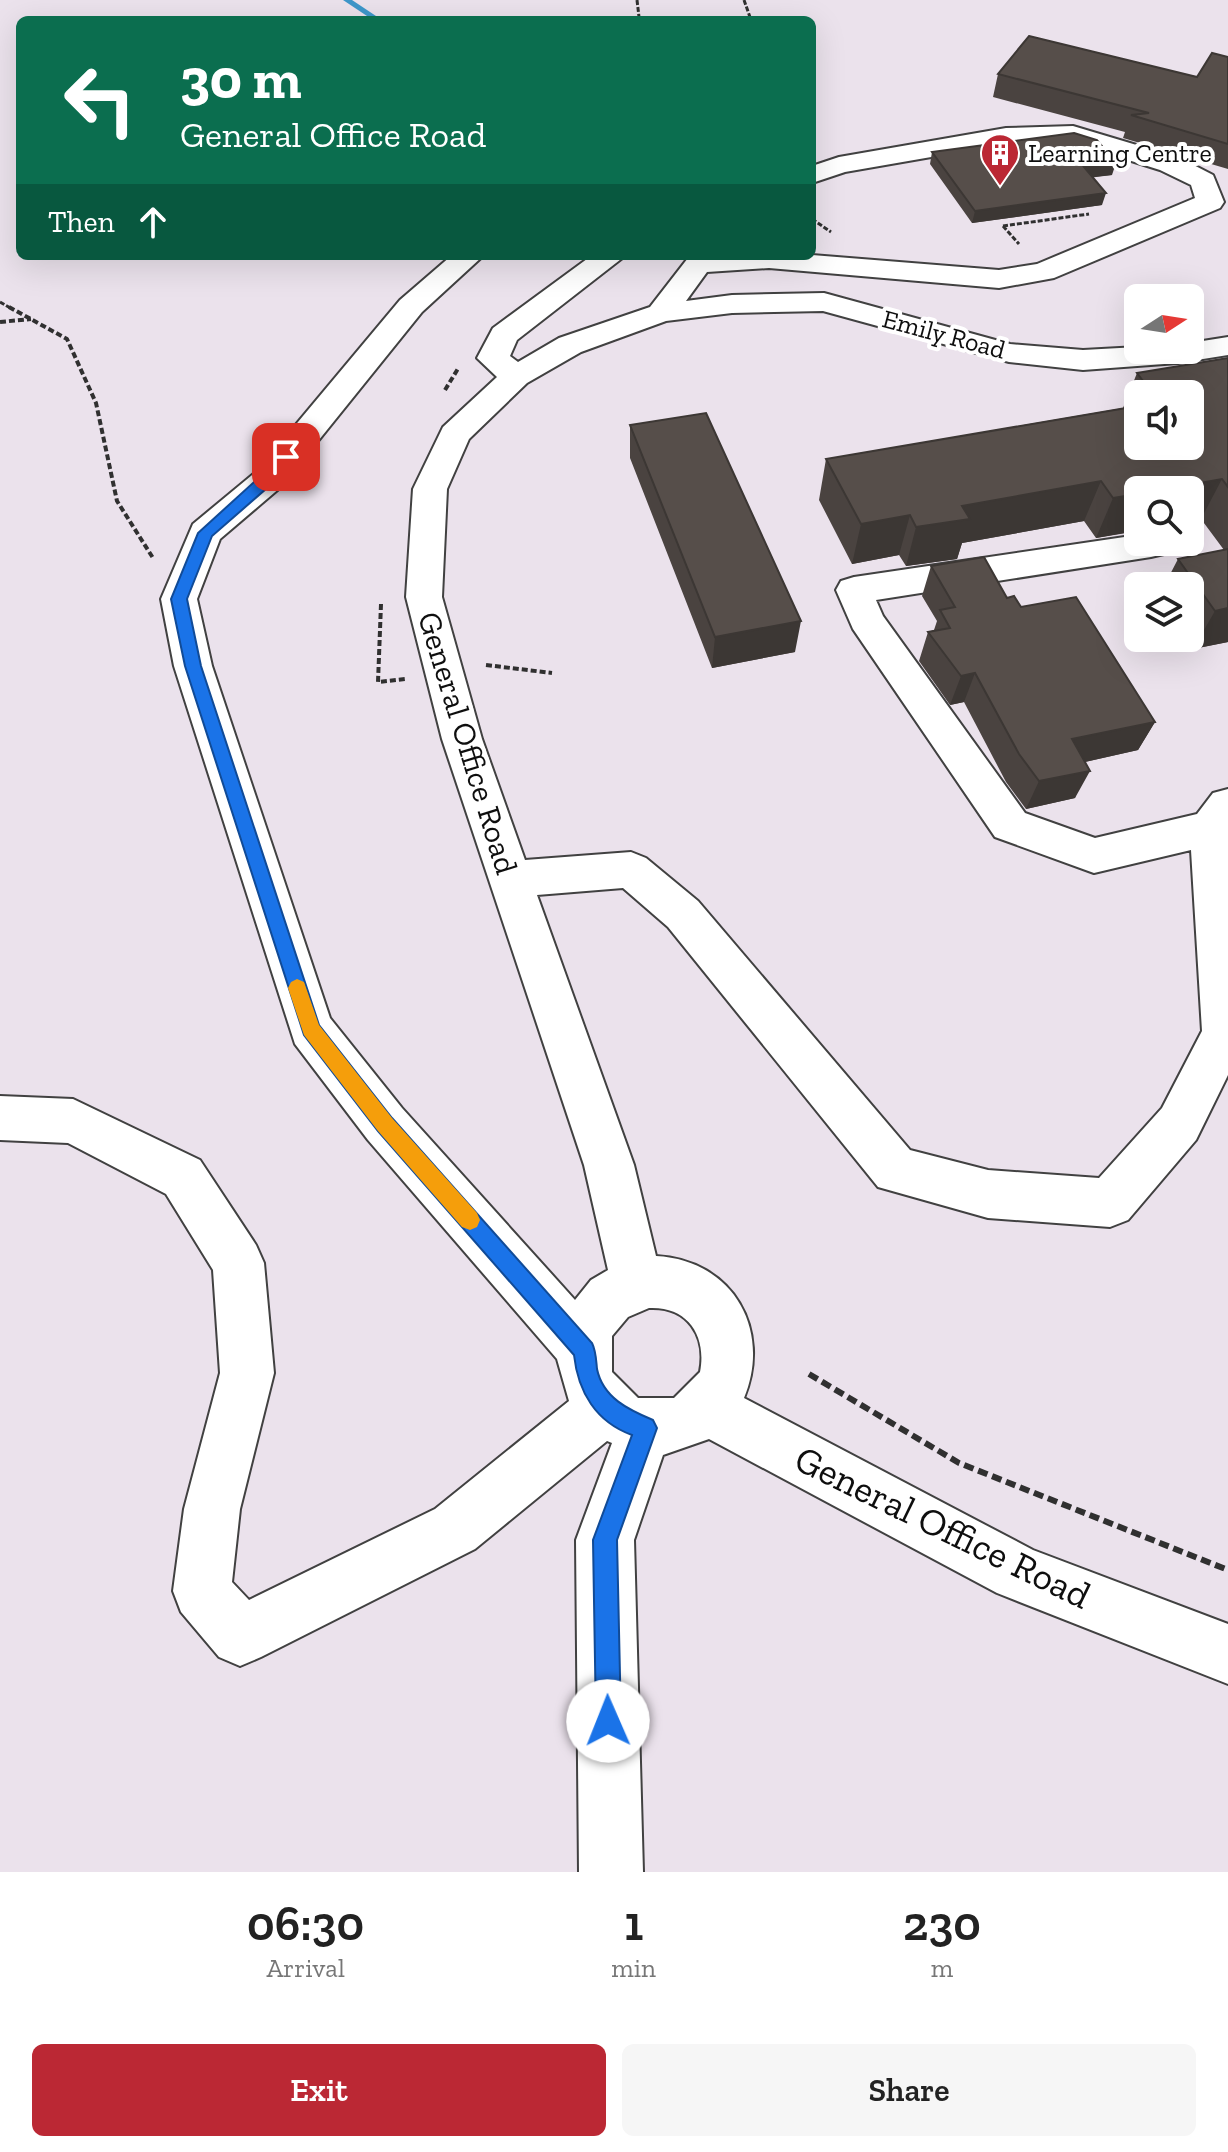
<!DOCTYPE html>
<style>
:root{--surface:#fff;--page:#f6f6f6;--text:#222;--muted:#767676;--accent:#bb2834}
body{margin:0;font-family:"Zilla Slab",serif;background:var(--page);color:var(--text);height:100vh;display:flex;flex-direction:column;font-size:30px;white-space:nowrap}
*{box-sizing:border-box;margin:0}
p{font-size:26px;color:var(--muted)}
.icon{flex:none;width:44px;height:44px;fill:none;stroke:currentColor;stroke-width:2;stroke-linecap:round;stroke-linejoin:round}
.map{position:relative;height:1872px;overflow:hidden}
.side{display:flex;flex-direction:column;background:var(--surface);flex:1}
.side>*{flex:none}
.guide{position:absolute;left:16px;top:16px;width:800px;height:244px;border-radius:12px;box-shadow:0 8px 32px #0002;background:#0b6e4f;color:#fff;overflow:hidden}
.needle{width:52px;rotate:78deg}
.buttons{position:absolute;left:1124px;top:284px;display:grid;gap:16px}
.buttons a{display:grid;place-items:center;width:80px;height:80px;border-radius:12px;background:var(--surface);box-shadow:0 8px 32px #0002;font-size:40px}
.pin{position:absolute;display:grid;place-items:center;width:68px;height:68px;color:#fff;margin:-34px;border-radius:16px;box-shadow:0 4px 12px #0006}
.me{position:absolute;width:88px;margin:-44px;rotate:359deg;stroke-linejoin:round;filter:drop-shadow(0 0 6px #0008)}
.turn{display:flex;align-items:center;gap:28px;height:168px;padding:0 32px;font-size:36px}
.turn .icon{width:104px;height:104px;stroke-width:2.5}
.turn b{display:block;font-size:56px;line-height:68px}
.then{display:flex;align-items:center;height:76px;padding:0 32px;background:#0003;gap:16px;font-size:30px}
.eta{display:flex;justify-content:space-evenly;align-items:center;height:136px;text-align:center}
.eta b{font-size:48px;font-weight:600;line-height:56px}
.button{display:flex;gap:16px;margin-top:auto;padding:16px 32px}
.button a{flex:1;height:92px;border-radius:12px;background:var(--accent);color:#fff;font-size:32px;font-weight:600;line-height:92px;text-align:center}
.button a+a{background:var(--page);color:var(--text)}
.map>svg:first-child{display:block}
.industrial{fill:#ebe2ec;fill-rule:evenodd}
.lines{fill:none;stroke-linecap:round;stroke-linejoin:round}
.stream{fill:#3d97ca;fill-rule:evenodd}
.minor-casing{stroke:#414141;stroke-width:4}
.path-far2{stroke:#303030;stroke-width:3;stroke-dasharray:5 2;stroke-linecap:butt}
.path-far1{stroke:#303030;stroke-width:4;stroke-dasharray:6 3;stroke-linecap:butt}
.path{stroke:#303030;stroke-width:6;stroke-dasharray:10 5;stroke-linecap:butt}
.minor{fill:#fff;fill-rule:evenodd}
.wall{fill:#4a4340;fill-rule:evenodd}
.shaded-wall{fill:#3c3734}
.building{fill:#564e4a;stroke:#3c3734;stroke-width:2}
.route{fill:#1a73e8;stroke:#114b97;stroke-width:2}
.slow{fill:#f59e0b}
.labels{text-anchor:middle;stroke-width:8;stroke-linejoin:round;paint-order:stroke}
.far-poi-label{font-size:26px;fill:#0e0e0e;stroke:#fff;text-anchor:start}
.far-street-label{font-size:26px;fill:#0e0e0e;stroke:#fff}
.street-label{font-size:32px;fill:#0e0e0e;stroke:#fff}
.near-street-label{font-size:38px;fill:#0e0e0e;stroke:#fff}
</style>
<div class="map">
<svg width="1228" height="1872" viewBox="0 0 1228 1872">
<rect width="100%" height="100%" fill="#fffbee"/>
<path class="industrial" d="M0,0H1228V1872H0ZM20,20H812V256H20ZM1138,298H1190V350H1138ZM1138,394H1190V446H1138ZM1138,490H1190V542H1138ZM1138,586H1190V638H1138Z"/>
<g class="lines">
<path class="stream" d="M343,0H352L382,20H373Z"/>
<defs>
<path id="minor" d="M1073,126L1180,158L1213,175L1224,202L1220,208L1054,278L999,288L769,268L707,272L686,301L732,295L824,293L1010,344L1083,350L1138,347V350H1190V343L1228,337V355L1178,363L1083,370L1009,362L823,311L732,313L666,321L581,352L527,383L469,439L447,489L442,597L482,739L525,860L631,852L646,858L698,901L910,1150L988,1170L1099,1178L1162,1108L1202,1031L1191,850L1094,873L995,837L853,629L836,590L841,581L854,577L1138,535V542H1167L1169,545L1164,554L1151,557L876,600L883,616L1025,813L1095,838L1197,814L1213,793L1228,789V1075L1196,1140L1128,1220L1110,1227L988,1218L878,1187L668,927L623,888L537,895L634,1165L656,1256C733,1260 772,1330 744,1398L1033,1550L1228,1624V1684L997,1593L709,1439L663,1455L634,1540L643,1872H579L576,1540L612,1443L607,1441L475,1549L261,1657L240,1666L219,1657L181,1612L173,1591L184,1509L220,1373L213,1270L166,1194L68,1143L0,1140V1096L73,1099L200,1160L256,1245L264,1263L274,1373L240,1509L232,1582L249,1600L435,1509L569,1401L557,1359L368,1140L295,1044L174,666L161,599L193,524L257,471L400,300L451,256H483L422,312L281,487L220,539L197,599L212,666L330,1018L402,1108L575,1300L591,1280L608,1270L584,1165L442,739L406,597L413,489L443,427L497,377L477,358L493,328L591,256H625L517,340L510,356L518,362L559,338L650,307L688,258L695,256L812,255L999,270L1037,264L1195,198L1191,185L1160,170L1071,142L1006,144L845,172L812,183V166L839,157L1006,128ZM649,1308C688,1306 707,1336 700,1372L674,1398H638L612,1372V1336L628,1317Z"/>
</defs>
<use href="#minor" class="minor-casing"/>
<path class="path-far2" d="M637,0L639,17L643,20
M744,0L751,20
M812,219L831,232
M1003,226L1089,214
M1003,226L1019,244
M0,302L12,309"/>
<path class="path-far1" d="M9,307L67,339L96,403L117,501L153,558
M0,322L31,319
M445,390L459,367
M381,604L378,682L405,679
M486,665L552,673"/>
<path class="path" d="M809,1374L959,1463L1228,1570"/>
<use href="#minor" class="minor"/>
</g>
<path class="wall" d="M1228,57V169L1123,138L1125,132L993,97L998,74L1197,77Z
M932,152L1112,175L1092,177L1102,205L972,223L930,164Z
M1228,358V642L1193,649L1185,638H1190V586H1164L1178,559L1224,550L1201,519L1096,538L1084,521L962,543L957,559L906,566L899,555L852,564L819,500L826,459L1123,408L1137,373ZM1138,394H1190L1138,446Z
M630,425L795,652L712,668L630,458Z
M931,566L1007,598L1021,607L1155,722L1138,750L1085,762L1075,798L1026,809L1006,782L964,702L950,705L919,661L928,632L934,630L937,621L922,596Z"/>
<path class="shaded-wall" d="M1116,163L1112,175L1080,179L1084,167Z
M1106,193L1102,205L972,223L975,211Z
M1222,479L1201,519L1190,521V490H1160Z
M1101,481L1084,521L962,543L957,559L906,566L916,527L962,506Z
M1138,494V531L1096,538L1113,498Z
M910,515L899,555L852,564L861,524Z
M1228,608V642L1193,649L1215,611Z
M801,621L795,652L712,668L715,637Z
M975,673L964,702L950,705L961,676Z
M1155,722L1138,750L1058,768L1072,739Z
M1090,771L1075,798L1026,809L1039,781Z"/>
<path class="building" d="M1029,36L1197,77L1212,53L1228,57V144L1131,115L1149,113L998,74Z
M1074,133L1097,140L1116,163L1084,167L1106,193L975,211L932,152Z
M1228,358V487L1222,479L1160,490H1138V494L1113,498L1101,481L962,506L970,519L916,527L910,515L861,524L826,459L1138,406V446H1190V394H1153L1137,373Z
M706,413L801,621L715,637L630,425Z
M1228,549V608L1215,611L1178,559Z
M984,557L1007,598L1014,596L1021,607L1076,597L1155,722L1072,739L1090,771L1039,781L1019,754L975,673L961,676L928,632L950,628L940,610L955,607L931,566Z"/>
<path class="route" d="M286,453L293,457L274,482L212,536L187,599L201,666L319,1025L392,1118L592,1343C596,1351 596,1359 597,1369C603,1398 629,1410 653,1420L657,1428L617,1540L621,1721L617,1730L608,1734L599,1730L596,1721L593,1540L632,1435C596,1422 578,1392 574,1355L378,1131L304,1035L185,666L171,599L198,533Z"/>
<path class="slow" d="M297,979L304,982L319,1025L392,1118L477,1213L480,1220L477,1227L470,1230L462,1227L378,1131L304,1035L288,988L291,982Z"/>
<defs>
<symbol id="building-pin" viewBox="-11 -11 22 30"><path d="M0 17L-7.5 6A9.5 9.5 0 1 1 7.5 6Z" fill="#bb2834" stroke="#fff"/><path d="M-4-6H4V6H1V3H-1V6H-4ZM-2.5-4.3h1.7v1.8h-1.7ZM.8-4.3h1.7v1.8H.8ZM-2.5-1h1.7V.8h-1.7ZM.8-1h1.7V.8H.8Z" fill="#fff"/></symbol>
</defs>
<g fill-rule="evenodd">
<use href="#building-pin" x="978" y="131" width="44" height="60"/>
</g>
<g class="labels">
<g class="far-poi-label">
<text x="1028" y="162">Learning Centre</text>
</g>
<g class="far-street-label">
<text transform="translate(944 334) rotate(15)" y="9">Emily Road</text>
</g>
<g class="street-label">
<text transform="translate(468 743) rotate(73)" y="11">General Office Road</text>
</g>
<g class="near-street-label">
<text transform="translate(943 1527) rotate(26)" y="13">General Office Road</text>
</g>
</g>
</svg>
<div class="buttons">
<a><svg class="needle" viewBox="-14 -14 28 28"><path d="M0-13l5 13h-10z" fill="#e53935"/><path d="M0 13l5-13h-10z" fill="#767676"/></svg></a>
<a><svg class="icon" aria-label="sound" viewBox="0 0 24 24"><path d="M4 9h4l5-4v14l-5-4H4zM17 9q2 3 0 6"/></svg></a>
<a><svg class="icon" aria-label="search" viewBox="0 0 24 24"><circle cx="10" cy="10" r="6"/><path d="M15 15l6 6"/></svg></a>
<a><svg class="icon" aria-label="layers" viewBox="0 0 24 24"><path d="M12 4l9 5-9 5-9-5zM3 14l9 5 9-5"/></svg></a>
</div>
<div class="pin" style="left:286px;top:457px;background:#d93025"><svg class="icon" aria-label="arrive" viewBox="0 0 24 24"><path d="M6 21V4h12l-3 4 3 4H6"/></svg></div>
<svg class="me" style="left:608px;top:1721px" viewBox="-20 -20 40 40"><circle r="19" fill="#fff"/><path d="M0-13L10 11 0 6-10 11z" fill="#1a73e8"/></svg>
<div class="guide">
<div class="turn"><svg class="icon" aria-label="left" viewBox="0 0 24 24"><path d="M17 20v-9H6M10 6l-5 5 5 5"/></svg><div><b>30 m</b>General Office Road</div></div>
<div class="then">Then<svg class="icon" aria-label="ahead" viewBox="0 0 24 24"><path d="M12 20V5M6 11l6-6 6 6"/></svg></div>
</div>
</div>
<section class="side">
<div class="eta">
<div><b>06:30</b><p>Arrival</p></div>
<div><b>1</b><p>min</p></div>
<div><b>230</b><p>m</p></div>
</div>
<div class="button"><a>Exit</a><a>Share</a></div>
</section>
